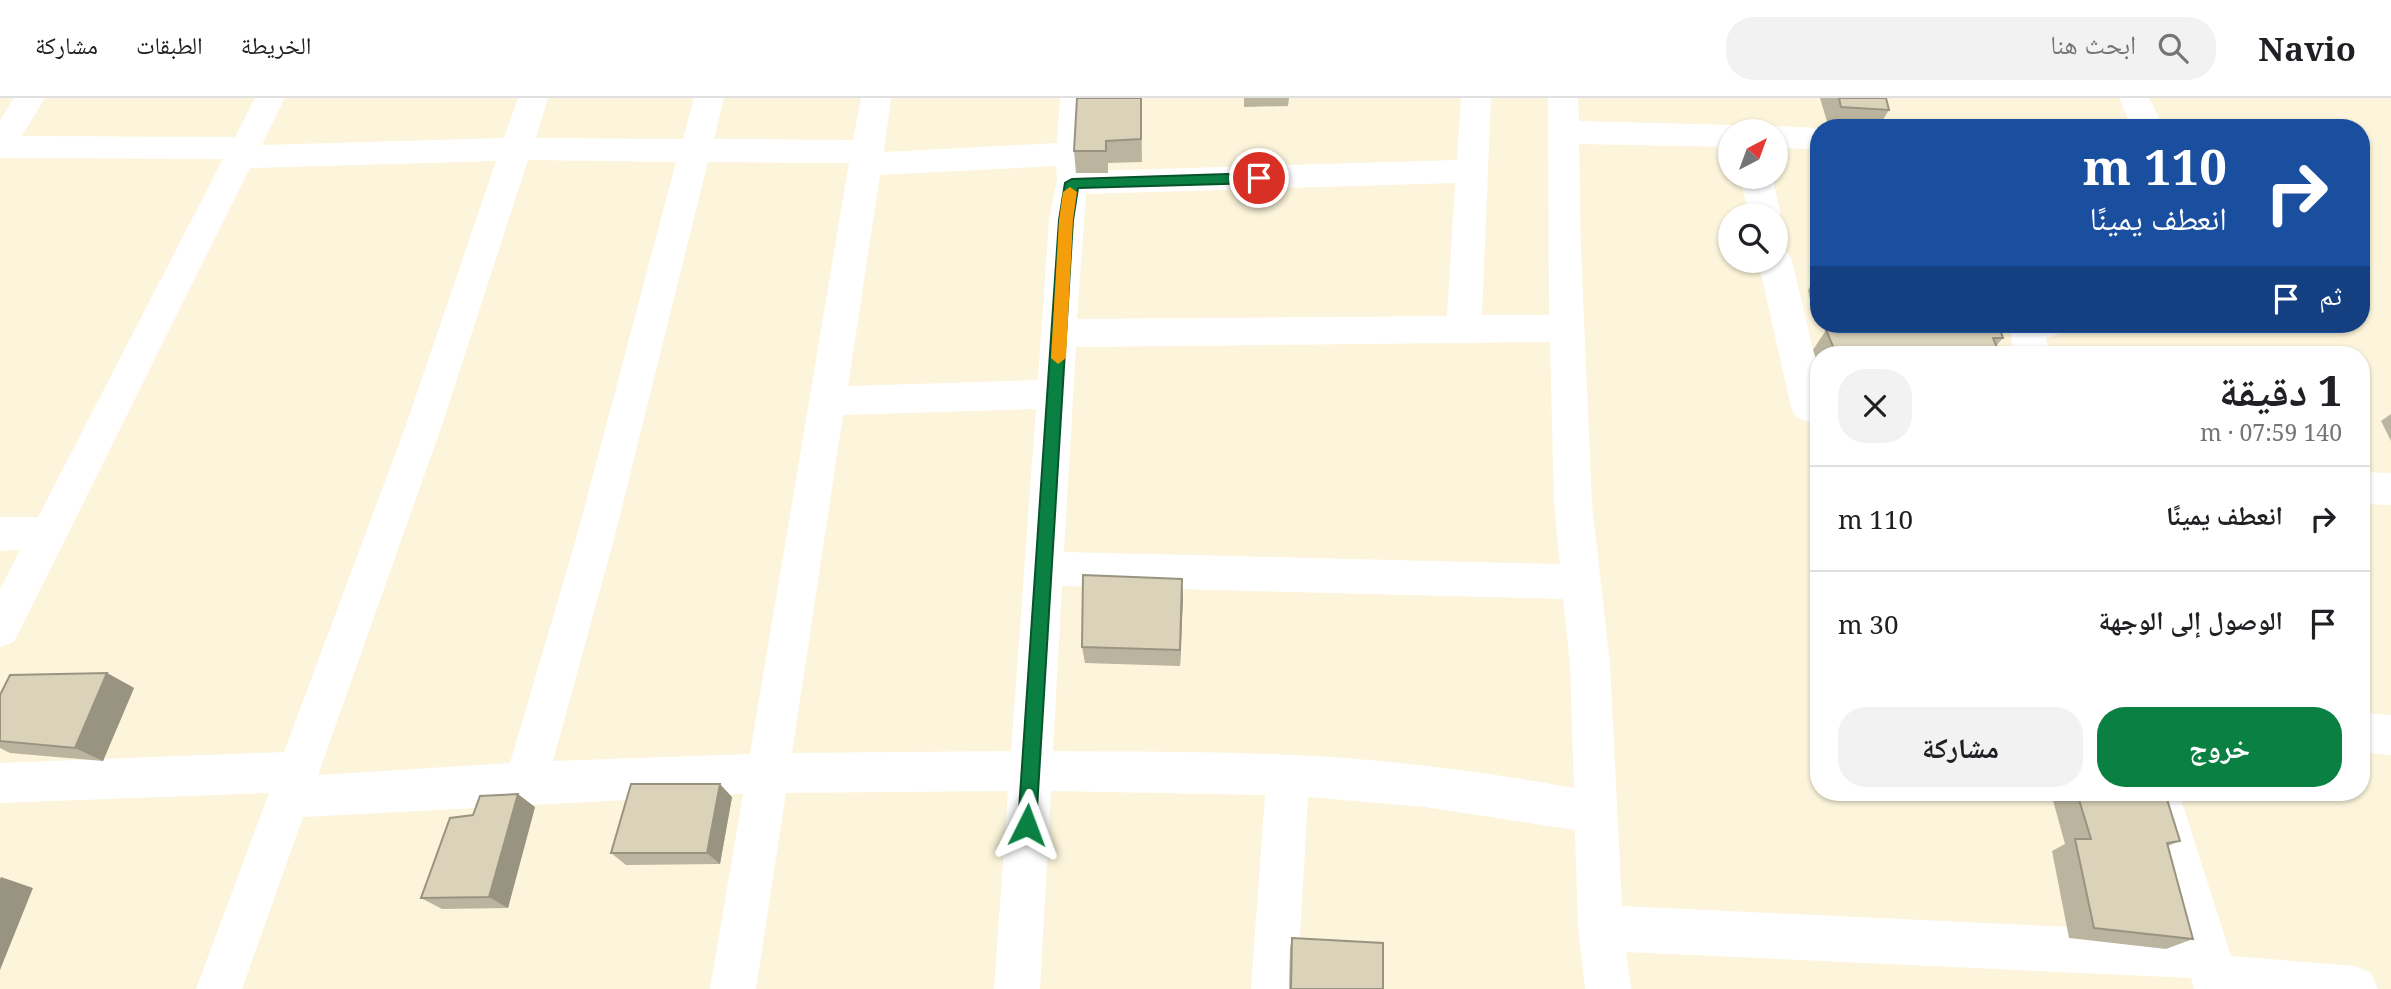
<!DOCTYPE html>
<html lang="ar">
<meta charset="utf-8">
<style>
:root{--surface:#fff;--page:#f2f2f2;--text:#202124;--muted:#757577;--line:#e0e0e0;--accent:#0b8043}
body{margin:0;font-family:"Noto Serif","Noto Naskh Arabic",serif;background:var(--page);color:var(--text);direction:rtl;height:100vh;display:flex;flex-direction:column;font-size:26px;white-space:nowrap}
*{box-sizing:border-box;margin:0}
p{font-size:23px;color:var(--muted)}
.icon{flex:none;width:38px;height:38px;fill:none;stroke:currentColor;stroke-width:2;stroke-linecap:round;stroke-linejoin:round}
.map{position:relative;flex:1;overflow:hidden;direction:ltr}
.drawer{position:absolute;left:1810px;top:248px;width:560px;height:455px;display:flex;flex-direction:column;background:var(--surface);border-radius:28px;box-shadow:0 2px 5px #0004;direction:rtl}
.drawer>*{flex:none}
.banner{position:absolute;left:1810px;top:21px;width:560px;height:214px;border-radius:28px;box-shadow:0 2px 5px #0004;direction:rtl;background:#1a4fa0;color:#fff;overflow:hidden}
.needle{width:46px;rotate:41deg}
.controls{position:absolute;left:1718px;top:21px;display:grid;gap:14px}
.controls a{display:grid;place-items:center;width:70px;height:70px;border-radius:50%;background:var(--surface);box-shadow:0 2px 5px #0004;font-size:35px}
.pin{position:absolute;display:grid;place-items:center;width:60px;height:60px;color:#fff;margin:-30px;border:4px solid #fff;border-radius:50%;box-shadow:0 2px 7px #0007}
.me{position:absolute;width:77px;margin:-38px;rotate:3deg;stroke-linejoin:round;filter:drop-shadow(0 0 5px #0008)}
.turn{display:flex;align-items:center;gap:24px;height:147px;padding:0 28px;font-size:32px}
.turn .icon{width:91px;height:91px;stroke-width:2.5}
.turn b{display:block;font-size:49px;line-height:60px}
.then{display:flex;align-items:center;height:66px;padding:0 28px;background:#0003;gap:14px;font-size:26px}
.round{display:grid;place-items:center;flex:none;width:74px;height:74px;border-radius:28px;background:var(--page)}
.summary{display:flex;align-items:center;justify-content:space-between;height:119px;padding:0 28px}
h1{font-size:42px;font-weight:800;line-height:52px}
.cta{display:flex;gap:14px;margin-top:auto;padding:14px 28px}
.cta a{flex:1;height:80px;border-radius:28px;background:var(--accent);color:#fff;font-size:28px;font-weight:800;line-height:80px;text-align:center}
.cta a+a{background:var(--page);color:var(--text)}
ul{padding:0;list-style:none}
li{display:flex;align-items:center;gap:21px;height:105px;padding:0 28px;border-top:2px solid var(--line)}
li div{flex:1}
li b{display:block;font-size:26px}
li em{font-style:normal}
header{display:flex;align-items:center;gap:42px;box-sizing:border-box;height:98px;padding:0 35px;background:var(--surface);border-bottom:2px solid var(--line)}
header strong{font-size:33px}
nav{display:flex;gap:38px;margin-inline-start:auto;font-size:24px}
.search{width:490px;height:63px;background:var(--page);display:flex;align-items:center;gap:18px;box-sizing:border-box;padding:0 24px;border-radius:28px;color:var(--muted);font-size:26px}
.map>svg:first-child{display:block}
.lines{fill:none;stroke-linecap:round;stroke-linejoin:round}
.minor{fill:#fff;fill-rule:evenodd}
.wall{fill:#bbb5a0}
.shaded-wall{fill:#999482}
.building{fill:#dad3ba;stroke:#999482;stroke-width:2}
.route{fill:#0b8043;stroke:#07532c;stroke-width:2}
.slow{fill:#f59e0b}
</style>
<header>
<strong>Navio</strong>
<div class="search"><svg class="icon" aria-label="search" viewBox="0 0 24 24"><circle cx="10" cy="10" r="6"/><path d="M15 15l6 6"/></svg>ابحث هنا</div>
<nav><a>الخريطة</a><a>الطبقات</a><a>مشاركة</a></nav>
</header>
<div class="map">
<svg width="2391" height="891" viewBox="0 0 2391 891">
<rect width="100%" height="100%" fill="#fcf5db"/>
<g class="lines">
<path class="minor" d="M14,0H45L22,38L235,39L255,0H285L262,47L504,40L518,0H548L536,40L683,41L694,0H724L714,41L853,42L861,0H891L884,54L1057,45L1060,0H1090L1088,73L1457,62L1461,0H1491L1482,217H1549L1548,0H1578L1579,23L1731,27L1742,30L1744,33H1731V49L1579,46L1581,152L1592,406L1610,567L1622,808L2177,834L2137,695H2179L2231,858L2355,868L2371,875L2378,891H2194L2191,880L1626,854L1631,891H1585L1578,830L1575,732L1425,709L1308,699L1297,891H1251L1265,697L1051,693L1040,891H994L1008,693H1003L786,695L756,891H710L743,696L303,719L242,891H196L269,695L0,705V665L284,654L405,330L496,63L250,70L14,544L0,549V491L20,452L0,453V419H38L223,61L0,60V22ZM528,62L676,64L576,441L510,665L318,677L441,330ZM708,64L849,65L750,656L553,663L614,441ZM1056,68L1057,82L1049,122L1038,282L848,288L880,77ZM1455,85L1447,218L1077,221L1086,96ZM1550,244L1554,406L1560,466L1064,454L1076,249ZM1036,311L1011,653L792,655L843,317ZM1062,488L1563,501L1570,567L1574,690C1502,677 1430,667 1357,661C1256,653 1154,654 1053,653Z
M2119,0H2149L2164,30H2132Z
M1776,28L1821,30H1818V51L1776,50V33H1764Z
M1740,79H1772L1781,117L1777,126L1776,117H1749Z
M1776,151L1787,154L1792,163L1818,272V321L1809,324L1796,319L1791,309L1758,163H1776Z
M2015,226H2063L2058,236L2046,240L2049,257H2013L2011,235Z
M2361,374L2391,375V407L2361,406Z
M2361,615L2391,617V657L2361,654Z"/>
</g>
<path class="wall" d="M1141,0L1142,64L1108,65V75H1076L1074,53Z
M1244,0H1289L1288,8L1244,9Z
M1820,0H1886L1889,12L1878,30H1829Z
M1818,176V208L1811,207L1808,192Z
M1830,226H2000L1998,227L2003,240L1996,248L2000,257H1818V266L1813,252Z
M2391,316V343L2381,323Z
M1183,498L1180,568L1085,565L1082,549Z
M107,575L134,590L103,663L10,655L0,650V597Z
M2051,695H2165L2180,743L2168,748L2193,841L2166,851L2069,840L2052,753L2065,746Z
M732,699L720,766L626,767L611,755Z
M535,709L508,810L442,811L421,800Z
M1292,840L1383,891H1289L1290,850Z"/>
<path class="shaded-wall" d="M1182,481L1183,498L1180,568V552Z
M107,575L134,590L103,663L75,650Z
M720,686L732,699L720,766L707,755Z
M518,696L535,709L508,810L489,799Z
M1,779L33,790L0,872V781Z"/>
<path class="building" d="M1077,0H1141V41L1106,43V53H1074Z
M1839,0H1886L1889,12L1841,9Z
M1845,226H1998L2003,240H1993L2000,257H1937L1835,253L1826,232H1848Z
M1083,477L1182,481L1180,552L1082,549Z
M107,575L75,650L0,643V597L10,577Z
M631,686H720L707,755H611Z
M2077,695H2165L2180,743L2167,745L2193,841L2094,830L2075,741H2091Z
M518,696L489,799L421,800L450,720L473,717L480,698Z
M1292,840L1383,845V891H1291Z"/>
<path class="route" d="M1259,75L1265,80L1259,85L1078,90L1073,122L1036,727L1034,733L1027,736L1021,733L1018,727L1059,122L1065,85L1072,81Z"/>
<path class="slow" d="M1070,89L1077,94L1073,122L1066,260L1058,266L1051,260L1059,122L1063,94Z"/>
</svg>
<div class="controls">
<a><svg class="needle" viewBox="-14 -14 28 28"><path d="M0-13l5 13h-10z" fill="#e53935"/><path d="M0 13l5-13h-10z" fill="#757577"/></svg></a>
<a><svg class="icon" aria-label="search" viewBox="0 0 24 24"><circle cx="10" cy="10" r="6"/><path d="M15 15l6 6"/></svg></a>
</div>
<div class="pin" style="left:1259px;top:80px;background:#d93025"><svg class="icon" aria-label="arrive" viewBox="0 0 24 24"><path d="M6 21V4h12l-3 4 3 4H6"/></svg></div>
<svg class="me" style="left:1027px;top:727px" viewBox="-20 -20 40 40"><path d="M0-17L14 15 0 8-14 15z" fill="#0b8043" stroke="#fff" stroke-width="4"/></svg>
<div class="banner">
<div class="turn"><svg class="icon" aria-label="right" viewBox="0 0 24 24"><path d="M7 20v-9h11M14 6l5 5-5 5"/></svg><div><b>110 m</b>انعطف يمينًا</div></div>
<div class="then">ثم<svg class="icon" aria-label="arrive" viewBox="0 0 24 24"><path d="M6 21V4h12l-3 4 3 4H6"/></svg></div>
</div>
<section class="drawer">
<div class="summary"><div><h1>1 دقيقة</h1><p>140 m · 07:59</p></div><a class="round"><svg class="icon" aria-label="close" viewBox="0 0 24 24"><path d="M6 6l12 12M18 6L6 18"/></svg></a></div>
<ul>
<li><svg class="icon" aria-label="right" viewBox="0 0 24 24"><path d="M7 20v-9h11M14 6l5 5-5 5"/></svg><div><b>انعطف يمينًا</b></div><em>110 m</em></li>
<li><svg class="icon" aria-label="arrive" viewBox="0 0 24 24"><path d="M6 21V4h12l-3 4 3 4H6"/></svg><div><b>الوصول إلى الوجهة</b></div><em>30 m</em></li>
</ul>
<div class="cta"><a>خروج</a><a>مشاركة</a></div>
</section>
</div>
